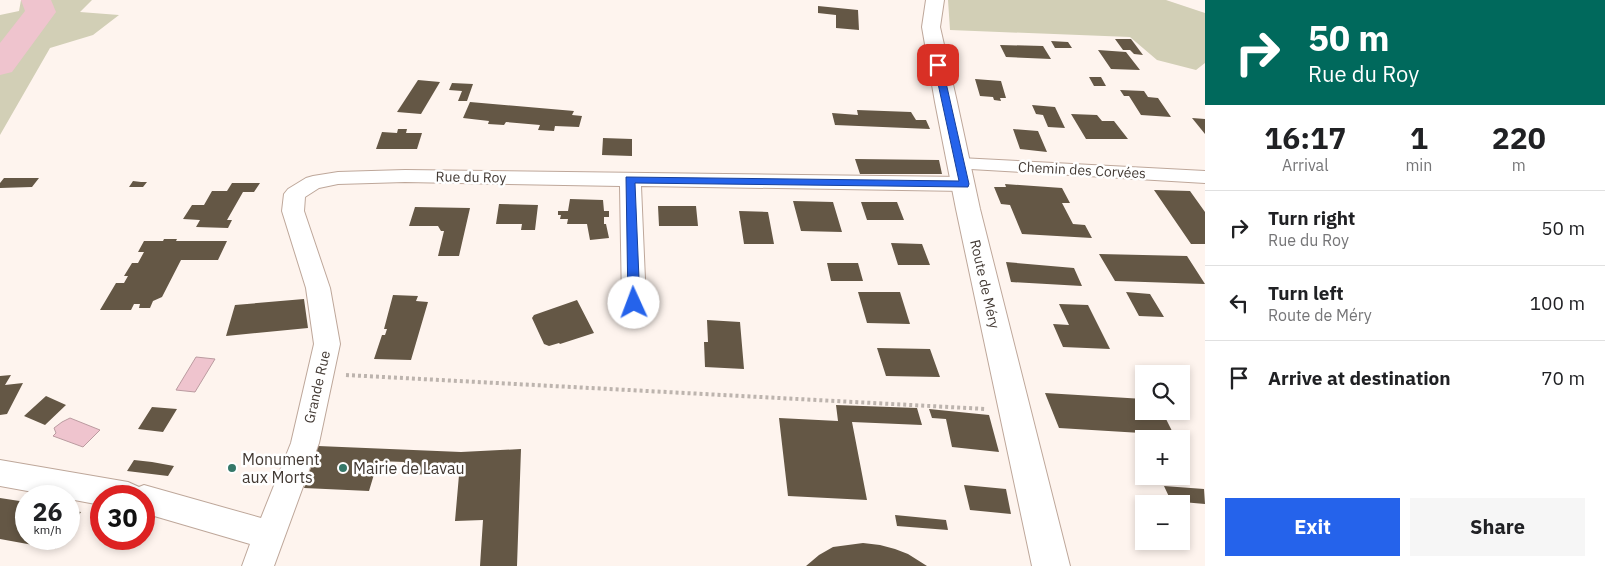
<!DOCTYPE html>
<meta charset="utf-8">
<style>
:root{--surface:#fff;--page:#f6f6f6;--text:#202124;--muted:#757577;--line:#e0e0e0;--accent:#2563eb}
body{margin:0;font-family:"IBM Plex Sans",sans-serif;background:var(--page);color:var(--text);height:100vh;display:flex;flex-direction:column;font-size:19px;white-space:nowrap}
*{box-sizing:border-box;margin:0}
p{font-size:16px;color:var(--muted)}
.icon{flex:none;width:28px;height:28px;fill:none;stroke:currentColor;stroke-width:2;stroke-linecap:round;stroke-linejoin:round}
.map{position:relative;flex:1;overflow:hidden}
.sheet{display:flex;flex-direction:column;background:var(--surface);width:400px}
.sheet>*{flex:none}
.guide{background:#00695c;color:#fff;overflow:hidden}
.controls{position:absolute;left:1135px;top:365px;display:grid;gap:10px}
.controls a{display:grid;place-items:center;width:55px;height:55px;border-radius:0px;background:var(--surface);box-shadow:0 2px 8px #0003;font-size:25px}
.speed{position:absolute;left:15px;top:485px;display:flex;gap:10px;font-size:25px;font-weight:700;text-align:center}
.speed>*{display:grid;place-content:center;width:65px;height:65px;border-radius:50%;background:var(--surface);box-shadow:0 2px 8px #0003;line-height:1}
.speed small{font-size:12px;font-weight:400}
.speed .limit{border:8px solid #d22;background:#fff;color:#111}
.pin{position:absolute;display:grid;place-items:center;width:42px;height:42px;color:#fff;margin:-21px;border-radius:10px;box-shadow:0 2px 8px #0006}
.me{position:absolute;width:55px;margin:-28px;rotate:358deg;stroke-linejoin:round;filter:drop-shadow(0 0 4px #0008)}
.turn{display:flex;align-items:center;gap:18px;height:105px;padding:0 20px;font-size:22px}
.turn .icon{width:65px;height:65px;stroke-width:2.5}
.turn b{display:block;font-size:35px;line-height:42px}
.eta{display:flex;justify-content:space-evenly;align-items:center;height:85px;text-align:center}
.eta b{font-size:30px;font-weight:700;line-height:35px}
.primary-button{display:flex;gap:10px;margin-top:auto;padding:10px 20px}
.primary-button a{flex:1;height:58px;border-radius:0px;background:var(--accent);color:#fff;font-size:20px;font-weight:700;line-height:58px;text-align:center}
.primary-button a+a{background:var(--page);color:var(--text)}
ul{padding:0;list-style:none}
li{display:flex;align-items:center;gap:15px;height:75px;padding:0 20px;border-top:1px solid var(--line)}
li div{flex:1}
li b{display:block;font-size:19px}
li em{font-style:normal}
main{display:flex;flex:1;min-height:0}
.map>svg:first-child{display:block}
.green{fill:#d2cfb6}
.water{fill:#efc4ce;stroke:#bb9ba0}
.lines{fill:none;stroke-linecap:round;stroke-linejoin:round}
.river{fill:#efc4ce;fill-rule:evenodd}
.building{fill:#645745}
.minor-casing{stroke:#bea79a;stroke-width:2}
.secondary-casing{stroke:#bea79a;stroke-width:2}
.path{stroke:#bdb4ae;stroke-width:4;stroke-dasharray:3 3;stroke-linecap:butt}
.minor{fill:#fff;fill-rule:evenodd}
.secondary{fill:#fff;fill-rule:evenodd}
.route{fill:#2563eb;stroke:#184099}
.poi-dot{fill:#357869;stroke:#fff;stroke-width:2}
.labels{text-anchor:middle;stroke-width:5;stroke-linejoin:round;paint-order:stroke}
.street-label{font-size:14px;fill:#433a34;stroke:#fff}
.near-poi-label{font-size:16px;fill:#433a34;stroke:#fff;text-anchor:start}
</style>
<main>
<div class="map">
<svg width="1205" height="566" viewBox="0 0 1205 566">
<rect width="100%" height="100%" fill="#fef4ee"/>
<path class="green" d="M21,0H92L80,12L119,15L93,35L50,48L0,135V15L19,11Z
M948,0H1166L1205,13V63L1196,70L1157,60L1130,37L950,30Z"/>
<path class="water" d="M196,357L215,359L195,392L176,390Z
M70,418L100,430L83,447L53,436L56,433L54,428L62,422Z"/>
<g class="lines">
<path class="river" d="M21,0H51L56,12L12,72L0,75V43L25,11Z"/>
</g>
<path class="building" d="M818,6L858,10L859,30L836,28V15L818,13Z
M1115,39H1131L1143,55L1134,54L1130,50H1123Z
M1051,41L1068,42L1072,48H1055Z
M1000,45L1043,46L1051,59L1006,57Z
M1098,50L1126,52L1140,70L1111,69Z
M1089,77H1101L1106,86H1094Z
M975,79L1001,81L1006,98H1000L1001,101L994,100L993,97L980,96Z
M418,80L440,82L421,114L397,112Z
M452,83L473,84L467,101H458L462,91L449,90Z
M1120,90L1144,91L1148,97L1158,98L1171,117L1141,115L1129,96H1124Z
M470,102L574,111L572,115L582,116L579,127L555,126L554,131L538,130L540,125L506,122L504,125L488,124L489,121L463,118Z
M1032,105L1055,107L1065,128L1048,127L1043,115L1036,114Z
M857,110L911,112L916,120H926L930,129L835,125L832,113L858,115Z
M1071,114L1097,115L1102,121H1114L1128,139H1086Z
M1192,118L1205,119V134Z
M398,129H407L406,133H422L417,149H376L382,132L397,133Z
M1013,129L1038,131L1047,152L1020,149Z
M603,138L632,139V156L602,155Z
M855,159L939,160L942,174H860Z
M4,178H39L32,187L0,188V183Z
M133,181L141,182H147L143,187H129Z
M232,183H260L254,192H243L227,220H232L228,228L196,227L200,220L183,219L192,205H204L212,191H227Z
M1005,184L1062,188L1070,203H1062L1073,224L1085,225L1092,238L1022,234L1010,205L1001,204L994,187H1006Z
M1154,190L1190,191L1205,212V244H1191Z
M570,199L603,200L604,211H609V217H604V224H606L609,238L590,240L587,224H567L568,219H560L561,215H558V211H568Z
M793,201L833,202L842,232L801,231Z
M861,202H897L904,220H867Z
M499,204L538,205L535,230H521L522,224H496Z
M658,206H696L698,226H659Z
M415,207L470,208L459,256H438L444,231H441L438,226H409Z
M739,211L768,212L774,244H744Z
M164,239H177L176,241H227L218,260H181L162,297L153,301L150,308H139L140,304H134L131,310H100L116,283H124L128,276H124L132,263H138L144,252H138L144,241H163Z
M891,243L922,244L930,265H898Z
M1099,254L1187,256L1205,284L1115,281Z
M1006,262L1074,268L1082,286L1011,282Z
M827,263H858L863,281H831Z
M858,292H900L910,324L867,323Z
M1126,292L1150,294L1164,317L1139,316Z
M393,295L418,296L416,301L428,302L411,360L374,359L382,335H385L387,329H384Z
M304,299L308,328L226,336L235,305Z
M577,300L594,333L560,344L559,343L549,346L544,344L532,318L534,315Z
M1059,304L1088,305L1110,349L1063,347L1053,324L1069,325Z
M707,320L740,322L744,369L705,367L704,342H708Z
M877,348L930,349L940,377L886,376Z
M11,375L5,385L23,383L7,414L0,415V376Z
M1045,393L1144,399V411H1162L1174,435L1059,428Z
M46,396L66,405L45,425L24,416Z
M836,405L917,408L922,425L852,422L867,500L788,496L779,418L838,421Z
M152,407L177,409L163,432L138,429Z
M929,409L989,415L999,452L952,447L946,419L932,418Z
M318,446L461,452L521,449L517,566H480L483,520L455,521L459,475L402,474L404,462L378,461L369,491L304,488Z
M134,460L152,462L174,466L168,476L127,471Z
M964,485L1006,489L1011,514L970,510Z
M1164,486L1204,489L1205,504L1171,501Z
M0,498L26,502V539H62L55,549L0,539Z
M69,510L81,512L69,530Z
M895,515L946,520L948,530L897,526Z
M863,543L880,545L895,549L908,554L927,566H806L819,555L833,547Z"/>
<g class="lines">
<defs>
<path id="minor" d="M960,158L1205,171V183L953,168L950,164L953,160Z
M405,170L964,177L971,179L974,184L971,189L964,191L641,186L646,303L643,309L634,312L625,309L622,303L620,186L405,182L338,184L319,188L305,197L304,211L330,288L340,344L319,443L274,566H242L250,544L144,513V496H101V505L69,499V496H55L0,486V460L128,482L139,487L144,485L261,518L291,443L314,344L306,288L282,211L284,194L288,189L306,178L313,176L338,172Z"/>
<path id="secondary" d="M926,0H944L940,27L957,102L980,209L1070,566H1032L956,209L935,102L922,27Z"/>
</defs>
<use href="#minor" class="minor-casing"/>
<use href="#secondary" class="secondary-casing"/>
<path class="path" d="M346,375L986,409"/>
<use href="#minor" class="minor"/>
<use href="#secondary" class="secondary"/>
</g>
<path class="route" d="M938,62L942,65L969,184L968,187L635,183L640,303L634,307L630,306L628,303L626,177L959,181L934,65Z"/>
<g class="poi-dot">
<circle cx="232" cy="468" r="5"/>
<circle cx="343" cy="468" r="5"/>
</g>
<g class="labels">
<g class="street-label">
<text transform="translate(1082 170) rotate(3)" y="5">Chemin des Corvées</text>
<text transform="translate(471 177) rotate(1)" y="5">Rue du Roy</text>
<text transform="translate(985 284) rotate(77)" y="5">Route de Méry</text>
<text transform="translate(317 387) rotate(-77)" y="5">Grande Rue</text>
</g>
<g class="near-poi-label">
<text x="242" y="465">Monument<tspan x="242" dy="18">aux Morts</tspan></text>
<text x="353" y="474">Mairie de Lavau</text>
</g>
</g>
</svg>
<div class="controls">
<a><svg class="icon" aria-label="search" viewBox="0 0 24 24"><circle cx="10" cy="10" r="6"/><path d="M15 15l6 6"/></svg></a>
<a>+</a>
<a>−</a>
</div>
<div class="speed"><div>26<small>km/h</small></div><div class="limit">30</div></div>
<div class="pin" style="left:938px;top:65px;background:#d93025"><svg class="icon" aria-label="arrive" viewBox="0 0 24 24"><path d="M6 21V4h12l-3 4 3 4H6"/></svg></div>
<svg class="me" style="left:634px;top:303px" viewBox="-20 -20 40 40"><circle r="19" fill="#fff"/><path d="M0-13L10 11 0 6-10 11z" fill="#2563eb"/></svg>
</div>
<section class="sheet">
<div class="guide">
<div class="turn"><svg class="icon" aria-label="right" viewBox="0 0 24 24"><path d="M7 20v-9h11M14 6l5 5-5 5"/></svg><div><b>50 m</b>Rue du Roy</div></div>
</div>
<div class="eta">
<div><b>16:17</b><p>Arrival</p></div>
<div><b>1</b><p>min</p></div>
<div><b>220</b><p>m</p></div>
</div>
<ul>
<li><svg class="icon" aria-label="right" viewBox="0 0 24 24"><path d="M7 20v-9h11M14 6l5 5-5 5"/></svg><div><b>Turn right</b><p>Rue du Roy</p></div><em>50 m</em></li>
<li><svg class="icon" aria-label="left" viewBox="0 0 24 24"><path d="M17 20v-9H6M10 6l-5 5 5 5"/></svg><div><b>Turn left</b><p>Route de Méry</p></div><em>100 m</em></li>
<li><svg class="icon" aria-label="arrive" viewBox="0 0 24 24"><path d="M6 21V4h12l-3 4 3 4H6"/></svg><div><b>Arrive at destination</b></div><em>70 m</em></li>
</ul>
<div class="primary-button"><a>Exit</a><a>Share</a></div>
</section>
</main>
